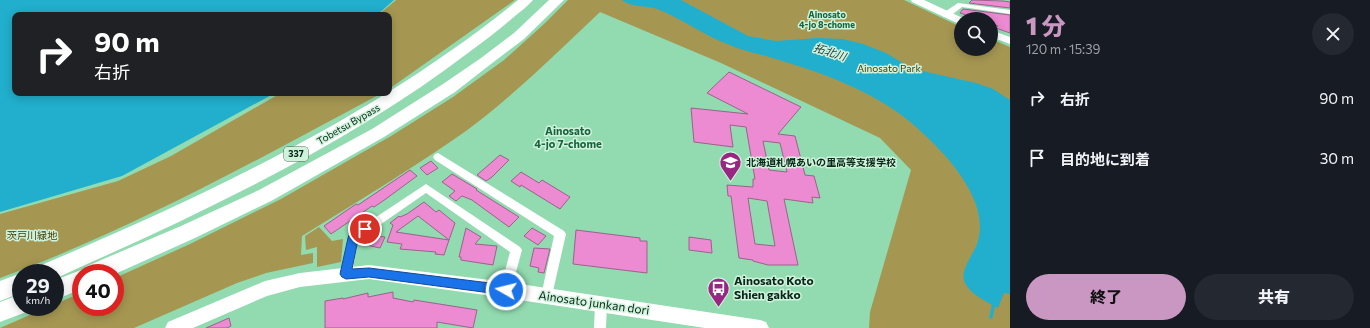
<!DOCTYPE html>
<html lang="ja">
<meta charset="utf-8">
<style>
:root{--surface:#171b24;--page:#242831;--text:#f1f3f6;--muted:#9ea1a6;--accent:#ca97c2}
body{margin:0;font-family:Commissioner,"Noto Sans JP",sans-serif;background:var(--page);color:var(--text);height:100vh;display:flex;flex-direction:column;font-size:15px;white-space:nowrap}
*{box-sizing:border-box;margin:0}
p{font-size:13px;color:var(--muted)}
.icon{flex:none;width:22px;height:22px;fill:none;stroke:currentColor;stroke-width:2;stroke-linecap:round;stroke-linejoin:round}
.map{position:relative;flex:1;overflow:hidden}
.details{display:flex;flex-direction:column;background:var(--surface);width:360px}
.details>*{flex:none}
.hud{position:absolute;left:12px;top:12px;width:380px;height:84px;border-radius:8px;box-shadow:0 2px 10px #0003;background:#202124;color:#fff;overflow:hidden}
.buttons{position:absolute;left:954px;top:12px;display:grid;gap:8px}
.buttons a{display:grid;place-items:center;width:44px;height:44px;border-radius:50%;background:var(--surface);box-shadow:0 2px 10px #0003;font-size:20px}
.speed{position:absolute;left:12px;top:264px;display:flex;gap:8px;font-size:20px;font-weight:700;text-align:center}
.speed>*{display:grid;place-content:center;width:52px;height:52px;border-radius:50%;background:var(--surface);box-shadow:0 2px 10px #0003;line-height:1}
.speed small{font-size:10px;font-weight:400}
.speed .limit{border:6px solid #d22;background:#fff;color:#111}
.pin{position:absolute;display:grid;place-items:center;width:34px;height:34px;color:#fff;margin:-17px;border:2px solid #fff;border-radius:50%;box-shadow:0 1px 4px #0007}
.me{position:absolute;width:44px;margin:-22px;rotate:278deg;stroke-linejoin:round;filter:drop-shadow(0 0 3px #0008)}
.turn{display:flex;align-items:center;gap:14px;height:84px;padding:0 16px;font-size:18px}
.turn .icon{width:52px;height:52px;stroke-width:2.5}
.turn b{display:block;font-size:28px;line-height:34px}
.round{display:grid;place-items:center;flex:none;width:42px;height:42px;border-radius:21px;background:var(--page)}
.head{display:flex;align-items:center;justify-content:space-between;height:68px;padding:0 16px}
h1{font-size:24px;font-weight:800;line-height:30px;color:var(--accent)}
.button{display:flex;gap:8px;margin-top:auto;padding:8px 16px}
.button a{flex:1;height:46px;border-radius:24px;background:var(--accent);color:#111;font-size:16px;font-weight:800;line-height:46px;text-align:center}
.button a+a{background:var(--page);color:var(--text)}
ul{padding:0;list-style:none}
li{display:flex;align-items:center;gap:12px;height:60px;padding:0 16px}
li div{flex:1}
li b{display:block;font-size:15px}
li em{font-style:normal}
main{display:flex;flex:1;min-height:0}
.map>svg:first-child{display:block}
.green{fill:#a59752}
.water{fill:#21afcd}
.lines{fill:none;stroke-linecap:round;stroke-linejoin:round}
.stream{stroke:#21afcd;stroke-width:3.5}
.building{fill:#ec8ad2;stroke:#9c628c;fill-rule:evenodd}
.street{fill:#fff;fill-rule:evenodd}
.secondary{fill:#fff;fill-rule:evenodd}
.highway{fill:#fff;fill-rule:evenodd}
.route{fill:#1a73e8;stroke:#114b97}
.labels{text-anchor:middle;stroke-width:3;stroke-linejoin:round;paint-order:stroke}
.far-neighbourhood-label{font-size:9px;font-weight:bold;fill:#17633e;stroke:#cff2db}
.shield{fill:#cff2db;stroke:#446452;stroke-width:1}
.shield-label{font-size:9px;font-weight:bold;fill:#092718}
.park-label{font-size:10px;fill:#453a02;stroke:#cff2db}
.street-label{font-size:10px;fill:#092718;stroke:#cff2db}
.poi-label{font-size:10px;font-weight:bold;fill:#092718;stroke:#cff2db;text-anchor:start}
.water-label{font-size:11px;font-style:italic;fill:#223d44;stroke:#cff2db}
.neighbourhood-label{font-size:11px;font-weight:bold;fill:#17633e;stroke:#cff2db}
.near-poi-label{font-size:12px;font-weight:bold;fill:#092718;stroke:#cff2db;text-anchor:start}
.near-street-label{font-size:12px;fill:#092718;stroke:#cff2db}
</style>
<main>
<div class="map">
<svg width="1010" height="328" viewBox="0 0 1010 328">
<rect width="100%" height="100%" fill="#92daaf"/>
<path class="green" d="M396,0H515L389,89V15H378Z
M568,0H904L961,27V49H991V39L1010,47V328H869L870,312L911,170L880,138L721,63L600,12C557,53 514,95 466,131C413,168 357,202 302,236L301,255L313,253V263L266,273L237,283L134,328H0L48,307H55V304L81,293V307H115V278L190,244L281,199L391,136L453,97L504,60L544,24Z
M281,93H382C257,160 133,229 0,278V214L118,181L171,156Z
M319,227L332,241L343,239L341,262L317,267V247L306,250L305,236Z"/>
<path class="water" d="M0,0H394L377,15H15V93H275L122,176L0,212Z
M622,0H681L748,36L776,41L818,38L843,39L863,44L886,53L913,69L976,83L993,89L1010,100V294L1004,293L998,308C987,302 971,295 965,283C959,271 973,255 977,244C993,199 940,147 909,121C871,90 822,73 776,59C760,54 742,51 727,44C703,35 681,18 657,9C645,5 632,8 622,0Z"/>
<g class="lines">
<path class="stream" d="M991,317L994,303"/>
</g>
<path class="building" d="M972,0L1003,1L1010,2V8L969,3Z
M963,9L1010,15V33L996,28L998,26L991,23V19H979L960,13Z
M729,72L801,107L778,134L795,136L805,175L814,176L820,198L812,197L813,203L784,199L798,265H768L753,261V260L739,258L731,196H728L727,185L753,187V179H755L746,127L730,125L733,147L694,142L691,108L748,114L707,93ZM763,141L780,143L787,172L769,170ZM748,198L767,201L775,246L755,244Z
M500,155L509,160L492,177L486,181L477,175Z
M431,161L438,168L427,175L420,168Z
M410,170L417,176L383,201L374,207L372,206L331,234L324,226L356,204L358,205Z
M521,172L539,183L542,180L570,197L560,209L521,185L520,187L511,181Z
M452,174L477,189L476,190L519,217L509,227L472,200L462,196L456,201L449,196L455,191L442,182Z
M424,202L436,212L439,210L455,223L449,240L418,216L396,232L449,240L444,255L435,254L436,252L400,249L402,244L387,242L393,225L390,223L399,216L400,217L407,214Z
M466,228L481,237L475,244L497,246L493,265L461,260V257H459Z
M532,228L546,236L538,245L524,236Z
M576,230L640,238V241H647V273L573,264Z
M369,235L385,237L380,248L362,244Z
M689,237L711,240L712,253L689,250Z
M534,248L550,249L544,273L538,272L539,268L530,266Z
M393,292V298L413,302L414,300L477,310L473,328L437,322V328H325V301L343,298V299L368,293V297Z
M229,318L231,326L227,328H206Z"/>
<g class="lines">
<path class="street" d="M958,3L1010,10V14L962,7L949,17H943V13Z
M438,153L564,231L566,234L551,300L547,301L543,300L541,296L554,236L435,160L433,157L435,154Z
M426,184L520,247L522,250L510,294L506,295L502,294L500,290L510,252L426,193L358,240L352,274L350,278L346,279L342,278L340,274L349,235Z
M601,298L605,300L607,304L606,328H594L595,304L597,300Z"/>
<path class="secondary" d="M911,0H924L965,19H961V24L957,23L912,2Z
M991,30L1010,37V44L991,37Z
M369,265L506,282L760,320L766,322L769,328H705L506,298L369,279L300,287L267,296L193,328H165L168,322L265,281L300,273Z"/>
<path class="highway" d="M518,0H533C528,6 521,11 515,16C501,28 487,39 472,50C352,142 212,208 74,270L55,279V273H35L39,266C207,195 375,116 518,0Z
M549,0H564L524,39L491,64L455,92L384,137L273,200L195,238L115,274L81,273V289L55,300V280L81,270L84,271L87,266L181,226L259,190L372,129L443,84L481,58L514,33Z
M21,273V293L0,301V281Z
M21,294V307H31L29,311L0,322V302Z"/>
</g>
<path class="route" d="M365,225L369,226L370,229L369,232L358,240L352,269L369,268L506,285L510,287L512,290L510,294L506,295L369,277L346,279L342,277L340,274L348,238L349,235Z"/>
<defs>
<symbol id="school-pin" viewBox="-11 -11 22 30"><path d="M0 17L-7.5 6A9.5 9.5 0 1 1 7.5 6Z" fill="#9a2683" stroke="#cff2db"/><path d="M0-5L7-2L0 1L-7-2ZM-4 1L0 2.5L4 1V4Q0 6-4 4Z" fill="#fff"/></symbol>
<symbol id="bus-pin" viewBox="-11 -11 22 30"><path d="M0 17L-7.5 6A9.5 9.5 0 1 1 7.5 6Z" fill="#9a2683" stroke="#cff2db"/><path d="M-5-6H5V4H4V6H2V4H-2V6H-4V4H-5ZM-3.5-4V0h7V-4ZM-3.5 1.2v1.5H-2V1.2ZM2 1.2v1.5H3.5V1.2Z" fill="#fff"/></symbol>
</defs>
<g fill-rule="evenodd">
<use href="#school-pin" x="718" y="150" width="25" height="34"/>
<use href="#bus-pin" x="706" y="276" width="25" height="34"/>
</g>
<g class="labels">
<g class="far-neighbourhood-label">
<text x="827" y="18">Ainosato<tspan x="827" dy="10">4-jo 8-chome</tspan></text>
</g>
<rect class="shield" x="284" y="147" width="24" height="14" rx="3"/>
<g class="shield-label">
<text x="296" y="157">337</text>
</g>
<g class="park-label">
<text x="889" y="72">Ainosato Park</text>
<text x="32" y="239">茨戸川緑地</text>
</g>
<g class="street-label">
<text transform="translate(348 124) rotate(-30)" y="4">Tobetsu Bypass</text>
</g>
<g class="poi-label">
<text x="746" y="166">北海道札幌あいの里高等支援学校</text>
</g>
<g class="water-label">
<text transform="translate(830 52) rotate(18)" y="4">拓北川</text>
</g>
<g class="neighbourhood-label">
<text x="568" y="135">Ainosato<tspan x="568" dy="13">4-jo 7-chome</tspan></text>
</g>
<g class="near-poi-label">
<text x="734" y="285">Ainosato Koto<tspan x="734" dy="14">Shien gakko</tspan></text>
</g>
<g class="near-street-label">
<text transform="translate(594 303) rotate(8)" y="4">Ainosato junkan dori</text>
</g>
</g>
</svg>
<div class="buttons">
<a><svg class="icon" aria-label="search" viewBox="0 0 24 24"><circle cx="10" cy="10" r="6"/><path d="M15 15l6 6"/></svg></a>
</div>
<div class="speed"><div>29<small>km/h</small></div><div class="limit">40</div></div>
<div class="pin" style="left:365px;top:229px;background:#d93025"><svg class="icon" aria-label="arrive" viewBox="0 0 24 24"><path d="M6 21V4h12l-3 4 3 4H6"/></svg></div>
<svg class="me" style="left:506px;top:290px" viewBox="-20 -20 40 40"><circle r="17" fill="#1a73e8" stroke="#fff" stroke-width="3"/><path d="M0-11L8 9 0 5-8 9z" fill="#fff"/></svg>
<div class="hud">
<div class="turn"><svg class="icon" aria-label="right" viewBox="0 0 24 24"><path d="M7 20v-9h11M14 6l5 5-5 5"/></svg><div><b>90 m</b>右折</div></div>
</div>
</div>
<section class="details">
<div class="head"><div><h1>1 分</h1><p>120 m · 15:39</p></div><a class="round"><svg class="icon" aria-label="close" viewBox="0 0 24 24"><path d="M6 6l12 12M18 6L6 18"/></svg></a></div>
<ul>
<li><svg class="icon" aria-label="right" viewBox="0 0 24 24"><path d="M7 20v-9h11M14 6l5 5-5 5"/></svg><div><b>右折</b></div><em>90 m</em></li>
<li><svg class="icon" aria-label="arrive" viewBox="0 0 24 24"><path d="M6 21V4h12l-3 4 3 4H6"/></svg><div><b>目的地に到着</b></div><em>30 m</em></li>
</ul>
<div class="button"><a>終了</a><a>共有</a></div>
</section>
</main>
